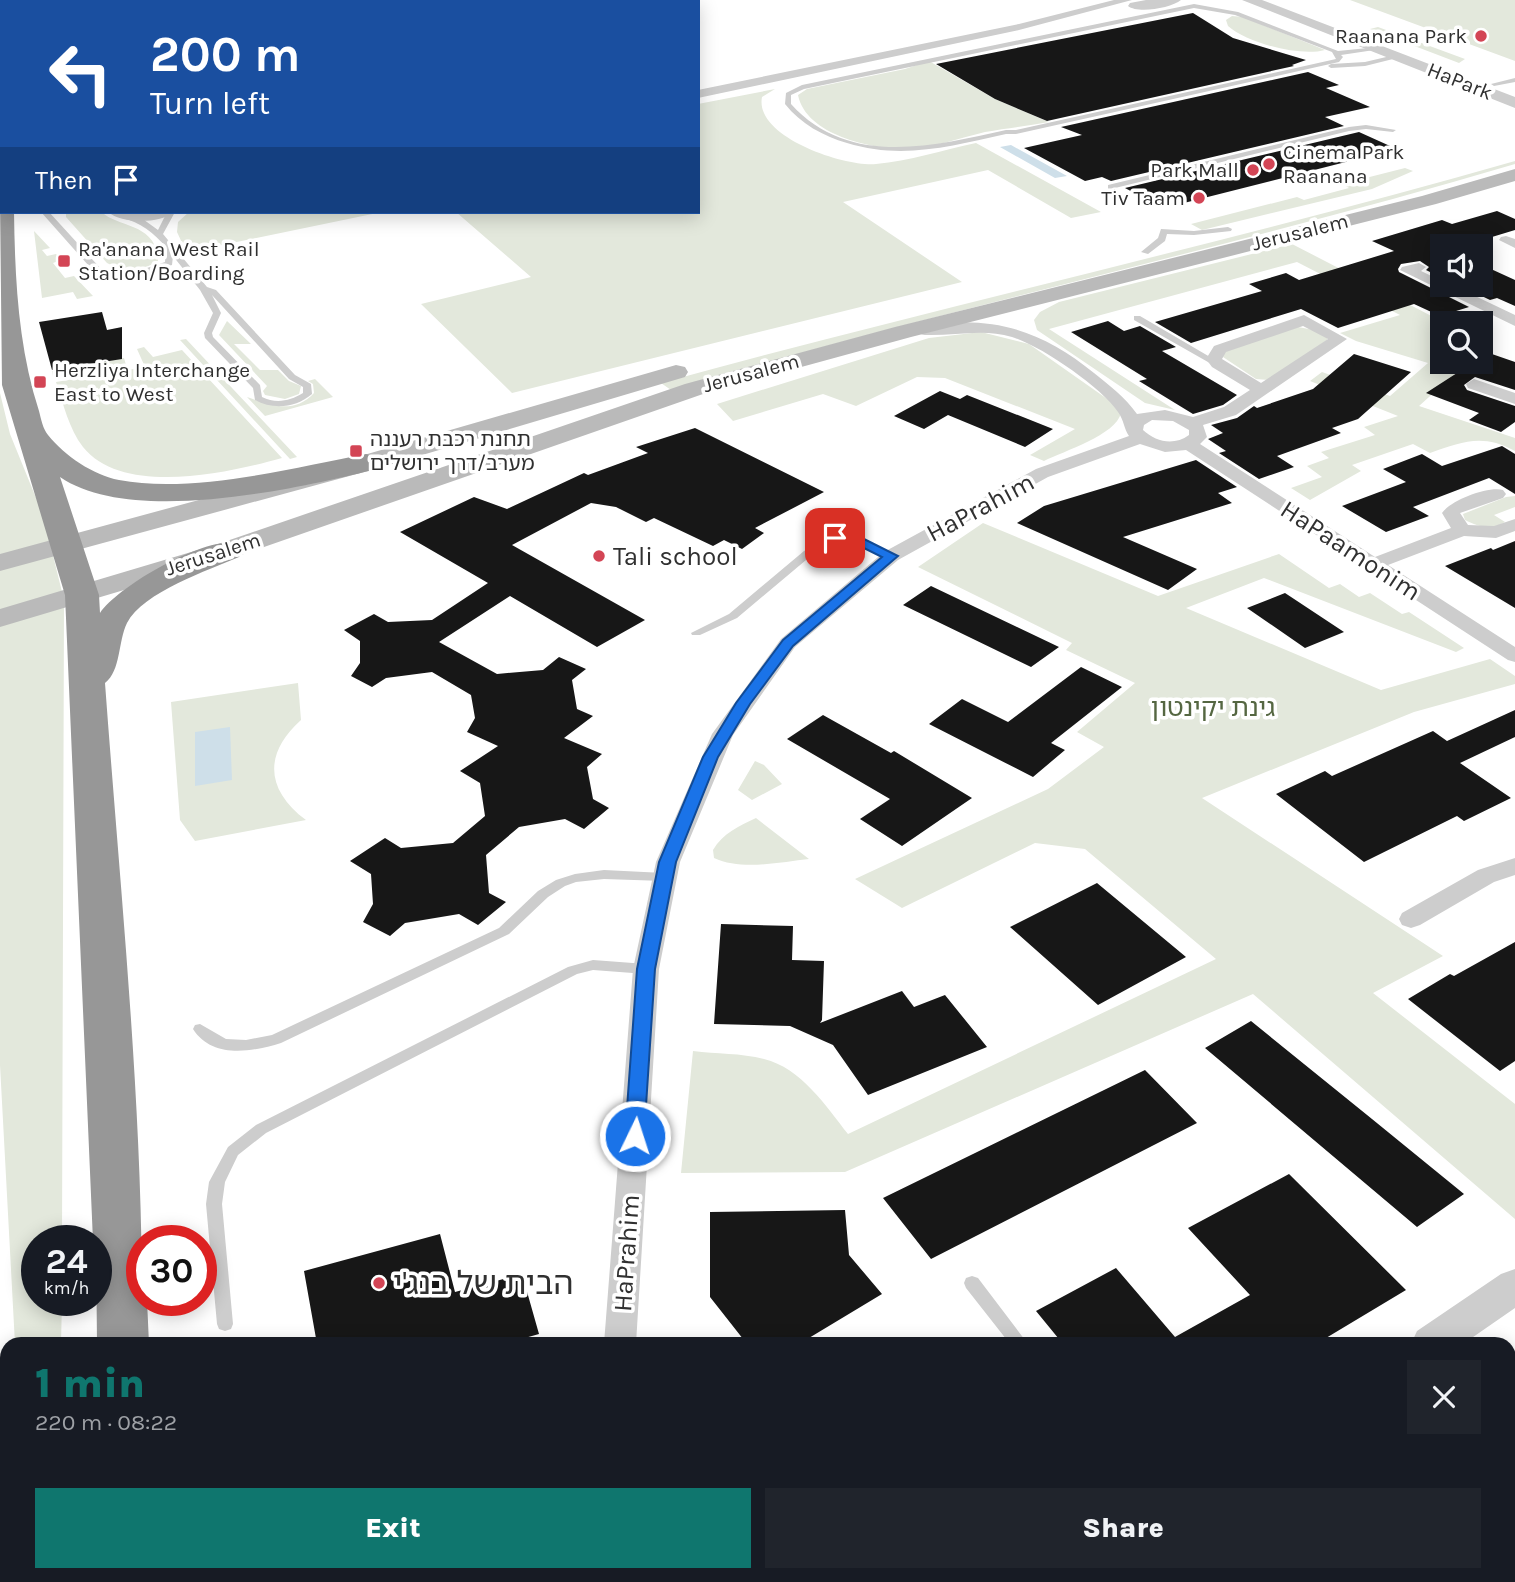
<!DOCTYPE html>
<meta charset="utf-8">
<style>
:root{--surface:#171b24;--page:#20242c;--text:#f1f3f6;--muted:#9ea1a6;--accent:#0f766e}
body{margin:0;font-family:Karla,"Noto Sans Hebrew",sans-serif;background:var(--page);color:var(--text);height:100vh;display:flex;flex-direction:column;font-size:26px;white-space:nowrap}
*{box-sizing:border-box;margin:0}
p{font-size:23px;color:var(--muted)}
.icon{flex:none;width:38px;height:38px;fill:none;stroke:currentColor;stroke-width:2;stroke-linecap:round;stroke-linejoin:round}
.map{position:relative;flex:1;overflow:hidden}
.side{position:absolute;left:0px;top:1337px;width:1516px;height:245px;display:flex;flex-direction:column;background:var(--surface);border-radius:21px 21px 0 0;box-shadow:0 4px 18px #0003}
.side>*{flex:none}
.hud{position:absolute;left:0px;top:0px;width:700px;height:214px;box-shadow:0 4px 18px #0003;background:#1a4fa0;color:#fff;overflow:hidden}
.tools{position:absolute;left:1430px;top:234px;display:grid;gap:14px}
.tools a{display:grid;place-items:center;width:63px;height:63px;border-radius:0px;background:var(--surface);box-shadow:0 4px 18px #0003;font-size:35px}
.speed{position:absolute;left:21px;top:1225px;display:flex;gap:14px;font-size:35px;font-weight:700;text-align:center}
.speed>*{display:grid;place-content:center;width:91px;height:91px;border-radius:50%;background:var(--surface);box-shadow:0 4px 18px #0003;line-height:1}
.speed small{font-size:18px;font-weight:400}
.speed .limit{border:10px solid #d22;background:#fff;color:#111}
.pin{position:absolute;display:grid;place-items:center;width:60px;height:60px;color:#fff;margin:-30px;border-radius:14px;box-shadow:0 4px 10px #0006}
.me{position:absolute;width:77px;margin:-38px;rotate:4deg;stroke-linejoin:round;filter:drop-shadow(0 0 5px #0008)}
.turn{display:flex;align-items:center;gap:24px;height:147px;padding:0 35px;font-size:32px}
.turn .icon{width:91px;height:91px;stroke-width:2.5}
.turn b{display:block;font-size:49px;line-height:60px}
.then{display:flex;align-items:center;height:66px;padding:0 35px;background:#0003;gap:14px;font-size:26px}
.round{display:grid;place-items:center;flex:none;width:74px;height:74px;border-radius:0px;background:var(--page)}
.head{display:flex;align-items:center;justify-content:space-between;height:119px;padding:0 35px}
h1{font-size:42px;font-weight:800;line-height:52px;color:var(--accent)}
.action{display:flex;gap:14px;margin-top:auto;padding:14px 35px}
.action a{flex:1;height:80px;border-radius:0px;background:var(--accent);color:#fff;font-size:28px;font-weight:800;line-height:80px;text-align:center}
.action a+a{background:var(--page);color:var(--text)}
.map>svg:first-child{display:block}
.green{fill:#e3e8dc}
.water{fill:#cedfe9}
.building{fill:#171717}
.lines{fill:none;stroke-linecap:round;stroke-linejoin:round}
.service{fill:#cdcdcd;fill-rule:evenodd}
.minor{fill:#cdcdcd;fill-rule:evenodd}
.tertiary{fill:#cdcdcd;fill-rule:evenodd}
.secondary{fill:#bababa;fill-rule:evenodd}
.motorway{fill:#979797;fill-rule:evenodd}
.route{fill:#1a73e8;stroke:#114b97;stroke-width:2}
.poi-dot{fill:#d34555;stroke:#fff;stroke-width:2.5}
.labels{text-anchor:middle;stroke-width:7;stroke-linejoin:round;paint-order:stroke}
.far-poi-label{font-size:21px;fill:#303030;stroke:#fff;text-anchor:start}
.far-street-label{font-size:21px;fill:#303030;stroke:#fff}
.street-label{font-size:26px;fill:#303030;stroke:#fff}
.poi-label{font-size:26px;fill:#303030;stroke:#fff;text-anchor:start}
.park-label{font-size:26px;fill:#556742;stroke:#fff}
.near-poi-label{font-size:32px;fill:#303030;stroke:#fff;text-anchor:start}
</style>
<div class="map">
<svg width="1515" height="1582" viewBox="0 0 1515 1582">
<rect width="100%" height="100%" fill="#fff"/>
<path class="green" d="M1350,0H1515V61Z
M1232,16L1243,17L1325,50C1300,57 1247,43 1228,26L1226,20Z
M1378,27L1465,59L1459,63L1370,29Z
M929,61L995,99L1049,122C1028,126 1007,128 985,132C960,138 932,148 906,149C871,149 806,135 798,95L807,89L905,69Z
M775,89L762,97C754,137 845,167 876,164C909,161 943,150 976,143L1101,212L1071,218L988,170L843,202L962,282L512,393L421,304L531,277L456,212H698V104Z
M1515,161V164C1236,247 950,307 671,390L661,383C945,305 1232,242 1515,161Z
M1405,168L1413,171L1372,189L1202,230L1191,224L1297,197L1304,200L1349,188L1342,184Z
M66,212H102C117,228 157,222 158,261C143,271 123,272 107,263L66,217Z
M189,212H382L198,250L183,245L177,232L178,222Z
M34,231L50,248L42,250L47,256L56,254L61,260L53,263L65,278L74,276L93,296L77,299L73,292L42,298Z
M1292,244L1447,324H1442V362H1468L1419,406L1515,438V451C1482,433 1462,442 1430,453L1413,444L1352,465L1361,471L1310,500L1291,488L1322,477L1307,466L1329,458L1321,452L1375,435L1364,427L1398,416L1310,381L1322,372L1390,396L1428,363L1356,341L1340,333L1400,315L1297,262L1049,329L1175,410L1145,403L1037,330L1034,320L1040,312L1059,302Z
M227,321L251,344H234L260,370H278L289,381L301,386L299,394L285,399L265,395L263,391L267,386L219,335Z
M1298,327L1314,330L1327,337V340L1269,380L1256,379L1223,357L1224,352Z
M981,332L1029,344L1113,403L1121,413C1116,435 1064,451 1044,461L1030,455L1075,429L945,378L917,377L856,406L823,394L733,421L717,404L929,338Z
M186,339L297,457L290,459L180,340Z
M144,347L153,357L182,350L282,458C229,473 123,497 83,447C69,429 63,403 56,382L145,367L137,349Z
M124,358L126,365L53,377L52,371Z
M315,379L333,397L265,416L247,397C269,405 294,415 314,393L313,384L308,381Z
M0,393L10,434L43,515L64,600L62,1241H37V1300H62L61,1344H15L0,1065Z
M1515,496V507L1494,515L1505,522C1491,530 1479,527 1465,520L1463,514L1506,497Z
M983,523L1158,596L1279,554L1329,588L1340,584L1359,597L1370,593L1402,614L1409,612L1464,648L1456,652L1264,578L1186,608L1381,690L1490,659L1515,676V684L1414,712L1202,798L1443,956L1373,993L1515,1104V1219L1253,994L845,1172L681,1173L693,1051C716,1054 741,1053 764,1059C801,1068 826,1106 848,1134L1216,959L1085,849L1035,843L902,908L855,879L1048,789L1104,747L1077,732L1135,683L1066,650L1072,643L918,567Z
M298,683L301,720C263,754 266,790 306,820L195,841L180,820L171,702Z
M755,761L764,765L782,784L752,800L738,790Z
M756,818L809,859C780,862 742,871 714,858L713,850C723,833 739,826 756,818Z"/>
<path class="water" d="M1011,145L1067,176L1055,178L1000,147Z
M230,727L232,780L195,786V732Z"/>
<path class="building" d="M1193,13L1233,38L1306,60L1292,65L1294,66L1047,121L995,99L936,64Z
M1308,72L1339,85L1326,88L1370,107L1325,117L1344,126L1111,181L1102,177L1085,181L1024,148L1082,135L1061,127Z
M1359,132L1390,146L1378,149L1385,152L1176,205L1170,202L1157,205L1125,188Z
M1497,211L1515,219V230L1459,247H1442V278L1426,270L1429,267L1420,261L1401,264L1398,269L1399,272L1469,307L1440,316L1414,304L1338,328L1301,309L1191,343L1155,322L1262,291L1249,284L1286,273L1299,280L1394,251L1372,241L1442,220L1452,224Z
M1480,264L1515,280V306L1497,298L1490,300L1459,285H1480Z
M102,312L107,330L122,327V359L52,370L39,322Z
M1108,321L1124,331L1140,326L1176,347L1162,351L1237,395L1223,405L1193,414L1139,381L1147,379L1071,332Z
M1489,353L1515,362V390L1475,377L1464,385L1467,390L1515,406V422L1501,432L1469,420L1479,413L1426,393L1474,362H1480V358Z
M1354,354L1411,372L1358,419L1332,428L1341,433L1277,456L1294,467L1259,479L1219,453L1226,451L1208,439L1223,433L1211,425L1237,418L1254,406L1257,408L1313,389Z
M940,391L960,399L967,395L1053,429L1025,447L948,415L924,429L894,416Z
M695,428L824,492L755,528L764,533L742,549L724,540L713,546L654,518L646,522L616,507L591,503L512,545L645,620L597,647L510,596L439,642L497,674L543,670L559,657L586,669L572,680L577,709L593,716L564,738L602,754L587,767L593,799L609,808L584,829L565,819L519,827L486,855L489,893L506,902L478,925L459,914L405,923L390,936L363,922L373,904L371,874L350,861L385,838L401,848L453,843L485,816L480,783L460,771L498,746L467,732L475,718L471,695L432,672L386,678L372,687L351,676L360,663V641L344,630L374,614L388,622L432,620L488,583L400,532L474,497L507,509L584,473L588,475L648,453L636,447Z
M1502,446L1515,454V494L1489,478L1413,507L1429,516L1386,532L1342,506L1406,482L1383,469L1422,454L1442,466Z
M1196,460L1237,487L1218,493L1232,503L1123,537L1197,569L1168,590L1017,523L1044,506Z
M1515,541V608L1445,566L1491,548L1493,550Z
M931,586L1059,647L1031,667L903,605Z
M1285,593L1344,632L1305,648L1247,608Z
M1081,667L1122,687L1051,743L1065,750L1033,777L929,724L962,699L1008,722Z
M1515,710V737L1460,763L1511,798L1464,821L1457,816L1364,862L1276,794L1325,771L1332,776L1433,731L1447,741Z
M823,715L891,753L894,751L972,798L902,846L860,819L890,799L787,739Z
M1097,883L1186,957L1098,1005L1010,927Z
M721,924L793,926L792,960L824,961L822,1020L820,1023L902,991L914,1007L945,995L987,1047L868,1095L833,1045L790,1026L714,1024Z
M1515,942V1061L1500,1071L1408,999L1450,974L1454,976Z
M1251,1021L1372,1119L1464,1194L1417,1227L1205,1048Z
M1145,1070L1197,1123L931,1259L883,1198Z
M1289,1174L1406,1290L1316,1344H1063L1036,1311L1116,1268L1175,1337L1250,1295L1188,1228Z
M845,1210L849,1255L882,1294L799,1344H747L710,1297V1212Z
M440,1234L455,1292L522,1274L539,1334L504,1344H317L304,1271Z"/>
<g class="lines">
<path class="service" d="M1194,4L1238,12L1338,51L1378,47L1381,49L1341,55L1343,57L1339,62L1016,134H1006C952,146 902,160 847,143C823,136 801,124 785,104L786,93L802,85ZM1194,8L1235,15L1332,52L1336,59L1016,130H1006C933,146 849,168 791,104V95L804,89Z
M1399,54L1401,57L1365,66L1331,68L1328,66L1331,64L1365,62Z
M1515,78V82L1494,86L1491,84Z
M1366,125L1396,130L1393,132L1366,129L1349,131L1115,188V195L1108,193V185L1349,127Z
M41,212H49L102,270L129,274L165,262L166,247C154,233 140,222 122,218V214L140,217L158,230L167,212H175L163,234L207,287L216,290L295,375L311,384L312,394C296,408 273,410 255,400L253,388L205,338L204,333L213,313L200,290L173,256L172,265L129,278L96,274ZM212,295L289,379L303,387V393C290,401 276,404 262,397L260,385L213,337L212,333L221,313Z
M1228,227L1232,229L1231,231L1194,235L1167,234L1165,241L1148,254L1141,252L1158,238L1161,229L1194,231Z
M1134,316H1140L1222,364L1215,366L1134,320Z
M852,534L896,556L895,558H887L850,540L837,541L812,555L737,618L700,635H692L691,633L729,614L804,551L831,536Z
M604,870L664,873L670,877L664,881L604,879L576,882L565,886L548,897L509,934L281,1043C252,1052 212,1059 193,1029L195,1025L200,1024L226,1039L246,1040L272,1035L499,928L538,891L556,880L575,874Z
M593,960L646,964L651,966L653,969L651,972L646,974L593,970L577,974L266,1133L238,1155L225,1182L222,1204L233,1324L231,1329L225,1331L219,1329L217,1324L206,1204L209,1182L228,1147L256,1125L568,967Z
M972,1276L978,1278L1028,1344H1010L966,1288L964,1283L966,1278Z"/>
<path class="minor" d="M1114,0H1132L1019,30L698,98V90L1019,24Z
M108,212H174C160,224 122,224 108,212Z
M1506,236L1515,239V248L1499,240L1501,237Z
M1419,263L1426,267L1421,271L1442,281V285H1452L1515,315V326L1400,270L1402,267Z
M1304,315L1347,339L1236,415L1203,425L1207,437L1200,444L1375,557L1451,528L1442,513C1451,500 1488,486 1503,490L1506,494L1503,498L1460,513L1468,525L1494,526L1515,519V531L1496,538L1464,536L1388,565L1515,647V662L1508,660L1186,450L1165,452L1140,444L1048,477L898,560L795,647L733,735L680,862L659,969L636,1344H604L633,969L656,862L712,734L781,639L884,552L1036,469L1129,436C1124,429 1124,420 1118,412C1101,387 1041,346 1012,337C983,328 955,336 925,335C919,334 920,334 916,330C923,323 936,324 946,323C1005,318 1050,337 1094,373C1110,386 1125,397 1137,414L1165,410L1193,417L1224,407L1250,390L1212,367L1206,359L1214,346ZM1303,326L1328,339L1261,383L1222,359L1226,352ZM1152,420L1173,421L1189,430V435C1174,446 1156,442 1143,430L1144,425Z
M1474,379L1515,393V404L1468,388L1466,384Z
M1515,858V875L1494,882L1420,925L1411,928L1402,925L1399,919L1402,913L1478,870Z
M588,1575H622V1582H588Z"/>
<path class="tertiary" d="M1146,0H1181C1171,8 1138,14 1128,6L1130,3Z
M1242,0H1262L1515,97V108Z
M1515,1269V1308L1463,1344H1411L1417,1331L1501,1274Z
M1051,1575H1105L1102,1582H1048Z"/>
<path class="secondary" d="M1515,169V181L1436,204L911,337L703,394L238,556L0,627V609L218,544L685,384L895,327L1422,196Z
M676,365L685,367L688,372L685,377L375,469L0,571V554L357,457Z"/>
<path class="motorway" d="M9,0H27L8,2Z
M2,21V35L0,36V22Z
M0,200L2,212H14C15,279 18,346 39,411C41,419 43,429 48,435C65,456 93,475 119,480C192,494 293,468 366,454L377,457L381,463L377,469C296,489 131,526 60,477L99,595L100,613C119,585 207,535 239,543L244,550L239,557C209,570 143,592 127,623C118,641 121,671 105,683C120,888 142,1098 142,1300H147L149,1344H97L96,1241H93L65,595L2,385Z
M102,1575H160V1582H102Z"/>
</g>
<path class="route" d="M852,533L898,556L793,646L750,704L718,757L676,862L655,969L644,1136L642,1141L635,1143L628,1141L625,1136L637,969L659,862L703,757L736,703L783,640L882,557L850,541L835,542L828,538L835,534Z"/>
<g class="poi-dot">
<circle cx="1481" cy="36" r="7"/>
<circle cx="1269" cy="164" r="7"/>
<circle cx="1253" cy="170" r="7"/>
<circle cx="1199" cy="198" r="7"/>
<rect x="57" y="254" width="14" height="14" rx="3.5"/>
<rect x="33" y="375" width="14" height="14" rx="3.5"/>
<rect x="349" y="444" width="14" height="14" rx="3.5"/>
<circle cx="599" cy="556" r="7"/>
<circle cx="379" cy="1283" r="7"/>
</g>
<g class="labels">
<g class="far-poi-label">
<text x="1467" y="43" text-anchor="end">Raanana Park</text>
<text x="1283" y="159">Cinema Park<tspan x="1283" dy="24">Raanana</tspan></text>
<text x="1239" y="177" text-anchor="end">Park Mall</text>
<text x="1185" y="205" text-anchor="end">Tiv Taam</text>
<text x="78" y="256">Ra'anana West Rail<tspan x="78" dy="24">Station/Boarding</tspan></text>
<text x="54" y="377">Herzliya Interchange<tspan x="54" dy="24">East to West</tspan></text>
<text x="370" y="446">תחנת רכבת רעננה<tspan x="370" dy="24">מערב/דרך ירושלים</tspan></text>
</g>
<g class="far-street-label">
<text transform="translate(1460 81) rotate(22)" y="7">HaPark</text>
<text transform="translate(1300 232) rotate(-14)" y="7">Jerusalem</text>
<text transform="translate(751 373) rotate(-15)" y="7">Jerusalem</text>
<text transform="translate(213 554) rotate(-18)" y="7">Jerusalem</text>
</g>
<g class="street-label">
<text transform="translate(980 507) rotate(-28)" y="9">HaPrahim</text>
<text transform="translate(1351 550) rotate(33)" y="9">HaPaamonim</text>
<text transform="translate(626 1253) rotate(-86)" y="9">HaPrahim</text>
</g>
<g class="poi-label">
<text x="613" y="565">Tali school</text>
</g>
<g class="park-label">
<text x="1213" y="716">גינת יקינטון</text>
</g>
<g class="near-poi-label">
<text x="393" y="1294">הבית של בנג'י</text>
</g>
</g>
</svg>
<div class="tools">
<a><svg class="icon" aria-label="sound" viewBox="0 0 24 24"><path d="M4 9h4l5-4v14l-5-4H4zM17 9q2 3 0 6"/></svg></a>
<a><svg class="icon" aria-label="search" viewBox="0 0 24 24"><circle cx="10" cy="10" r="6"/><path d="M15 15l6 6"/></svg></a>
</div>
<div class="speed"><div>24<small>km/h</small></div><div class="limit">30</div></div>
<div class="pin" style="left:835px;top:538px;background:#d93025"><svg class="icon" aria-label="arrive" viewBox="0 0 24 24"><path d="M6 21V4h12l-3 4 3 4H6"/></svg></div>
<svg class="me" style="left:635px;top:1136px" viewBox="-20 -20 40 40"><circle r="17" fill="#1a73e8" stroke="#fff" stroke-width="3"/><path d="M0-11L8 9 0 5-8 9z" fill="#fff"/></svg>
<div class="hud">
<div class="turn"><svg class="icon" aria-label="left" viewBox="0 0 24 24"><path d="M17 20v-9H6M10 6l-5 5 5 5"/></svg><div><b>200 m</b>Turn left</div></div>
<div class="then">Then<svg class="icon" aria-label="arrive" viewBox="0 0 24 24"><path d="M6 21V4h12l-3 4 3 4H6"/></svg></div>
</div>
<section class="side">
<div class="head"><div><h1>1 min</h1><p>220 m · 08:22</p></div><a class="round"><svg class="icon" aria-label="close" viewBox="0 0 24 24"><path d="M6 6l12 12M18 6L6 18"/></svg></a></div>
<div class="action"><a>Exit</a><a>Share</a></div>
</section>
</div>
